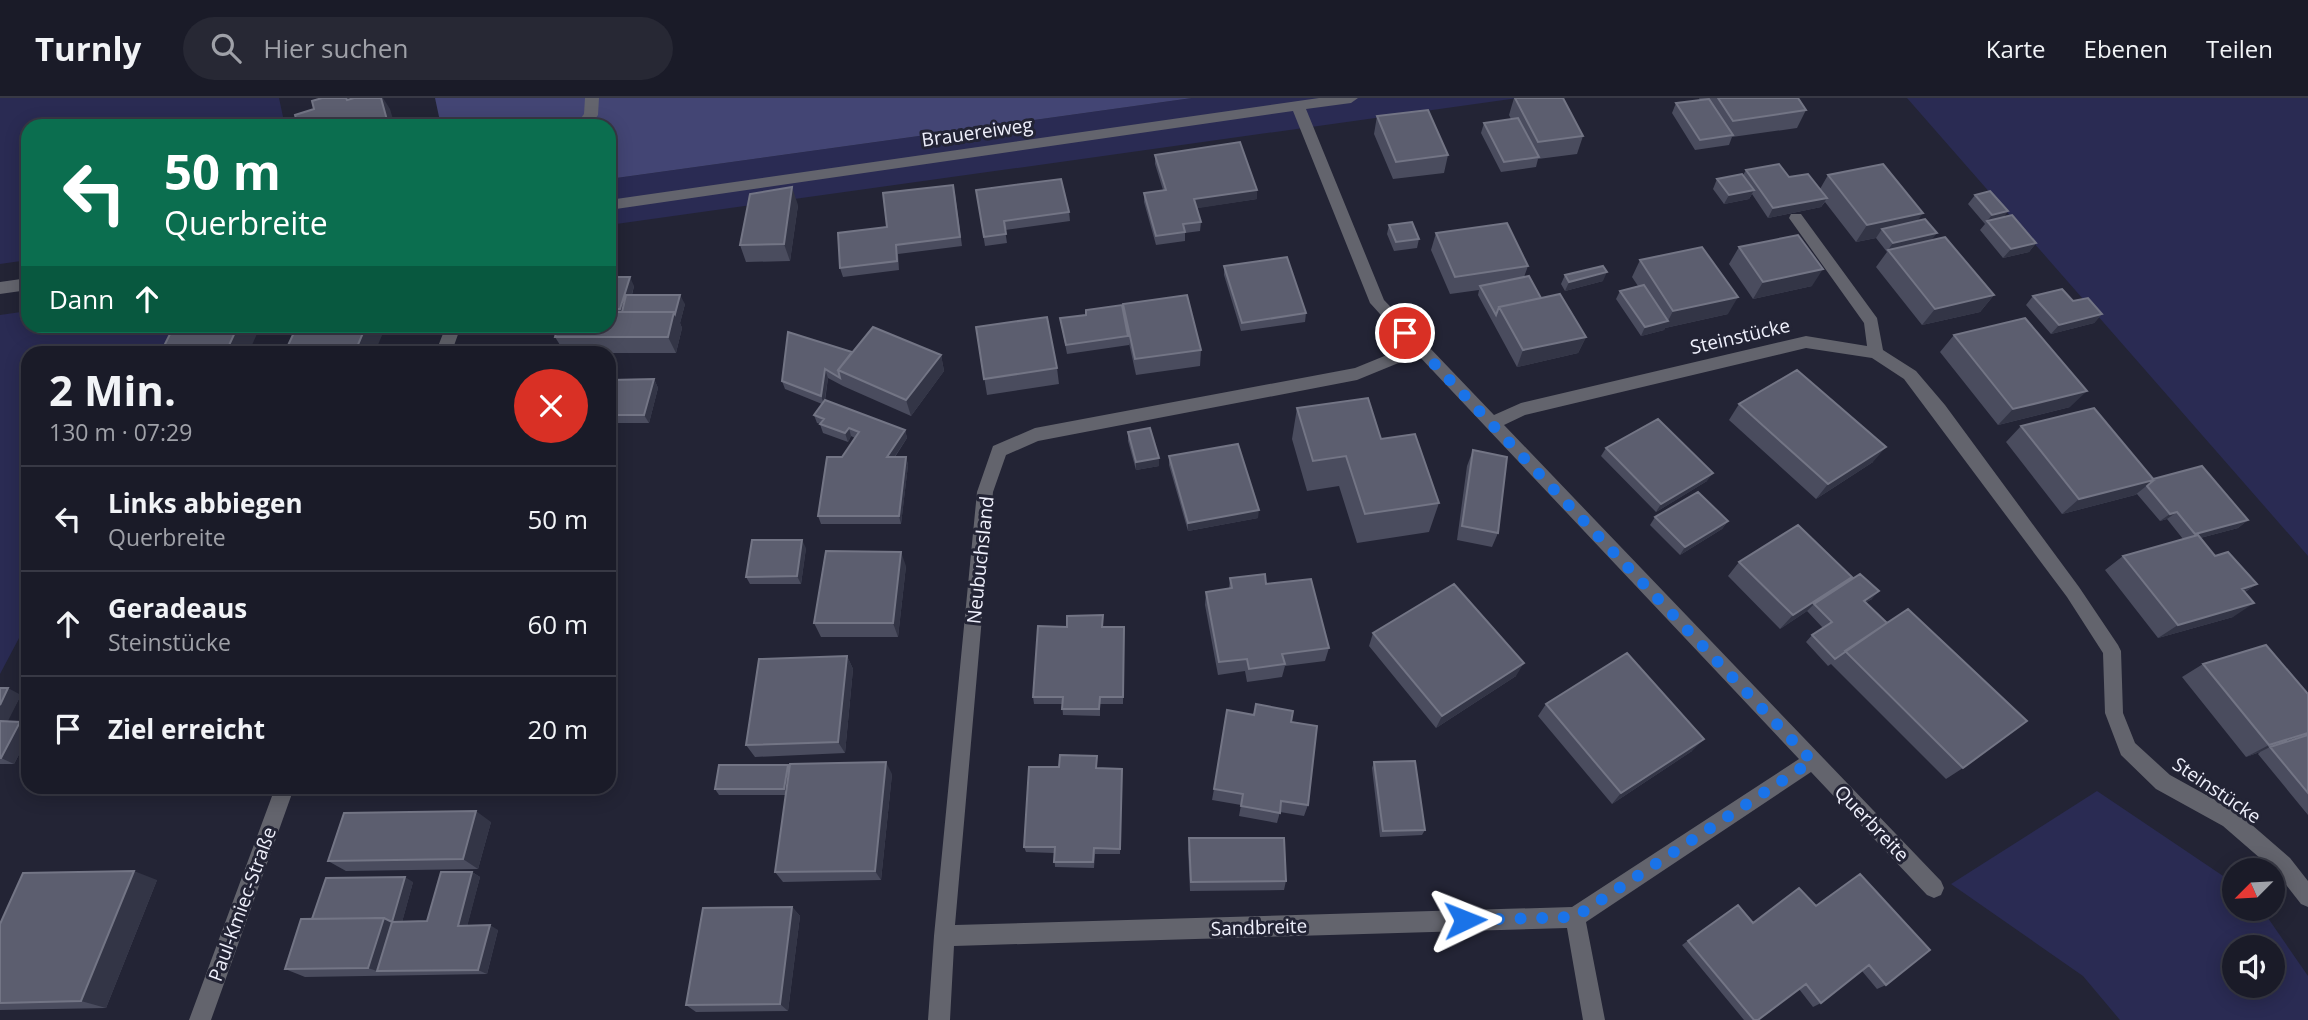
<!DOCTYPE html>
<html lang="de">
<meta charset="utf-8">
<style>
:root{--surface:#1a1b28;--page:#272834;--text:#f1f3f6;--muted:#9fa1a8;--line:#383945}
body{margin:0;font-family:"Open Sans",sans-serif;background:var(--page);color:var(--text);height:100vh;display:flex;flex-direction:column;font-size:26px;white-space:nowrap}
*{box-sizing:border-box;margin:0}
p{font-size:23px;color:var(--muted)}
.icon{flex:none;width:38px;height:38px;fill:none;stroke:currentColor;stroke-width:2;stroke-linecap:round;stroke-linejoin:round}
.map{position:relative;flex:1;overflow:hidden}
.panel{position:absolute;left:21px;top:248px;width:595px;height:448px;display:flex;flex-direction:column;background:var(--surface);border-radius:21px;box-shadow:0 4px 18px #0003,0 0 0 2px var(--line)}
.panel>*{flex:none}
.banner{position:absolute;left:21px;top:21px;width:595px;height:214px;border-radius:21px;box-shadow:0 4px 18px #0003,0 0 0 2px var(--line);background:#0b6e4f;color:#fff;overflow:hidden}
.needle{width:46px;rotate:246deg}
.controls{position:absolute;left:2222px;top:760px;display:grid;gap:14px}
.controls a{display:grid;place-items:center;width:63px;height:63px;border-radius:50%;background:var(--surface);box-shadow:0 4px 18px #0003,0 0 0 2px var(--line);font-size:35px}
.pin{position:absolute;display:grid;place-items:center;width:60px;height:60px;color:#fff;margin:-30px;border:4px solid #fff;border-radius:50%;box-shadow:0 2px 7px #0007}
.me{position:absolute;width:77px;margin:-38px;rotate:88deg;stroke-linejoin:round;filter:drop-shadow(0 0 5px #0008)}
.turn{display:flex;align-items:center;gap:24px;height:147px;padding:0 28px;font-size:32px}
.turn .icon{width:91px;height:91px;stroke-width:2.5}
.turn b{display:block;font-size:49px;line-height:60px}
.then{display:flex;align-items:center;height:66px;padding:0 28px;background:#0003;gap:14px;font-size:26px}
.round{display:grid;place-items:center;flex:none;width:74px;height:74px;border-radius:37px;background:var(--page)}
.overview{display:flex;align-items:center;justify-content:space-between;height:119px;padding:0 28px}
h1{font-size:42px;font-weight:700;line-height:52px}
ul{padding:0;list-style:none}
li{display:flex;align-items:center;gap:21px;height:105px;padding:0 28px;border-top:2px solid var(--line)}
li div{flex:1}
li b{display:block;font-size:26px}
li em{font-style:normal}
header{display:flex;align-items:center;gap:42px;box-sizing:border-box;height:98px;padding:0 35px;background:var(--surface);border-bottom:2px solid var(--line)}
header strong{font-size:33px}
nav{display:flex;gap:38px;margin-inline-start:auto;font-size:24px}
.search{width:490px;height:63px;background:var(--page);display:flex;align-items:center;gap:18px;box-sizing:border-box;padding:0 24px;border-radius:38px;color:var(--muted);font-size:26px}
.map>svg:first-child{display:block}
.green{fill:#2a2b53;fill-rule:evenodd}
.forest{fill:#434574}
.lines{fill:none;stroke-linecap:round;stroke-linejoin:round}
.minor{fill:#63646d;fill-rule:evenodd}
.wall{fill:#4a4c5e}
.shaded-wall{fill:#333546}
.building{fill:#5c5e6f;stroke:#737585;stroke-width:2}
.route{stroke:#1a73e8;stroke-width:12;stroke-dasharray:0 21.6}
.labels{text-anchor:middle;stroke-width:6;stroke-linejoin:round;paint-order:stroke}
.street-label{font-size:19px;fill:#eff0fc;stroke:#232435}
</style>
<header>
<strong>Turnly</strong>
<div class="search"><svg class="icon" aria-label="search" viewBox="0 0 24 24"><circle cx="10" cy="10" r="6"/><path d="M15 15l6 6"/></svg>Hier suchen</div>
<nav><a>Karte</a><a>Ebenen</a><a>Teilen</a></nav>
</header>
<div class="map">
<svg width="2308" height="922" viewBox="0 0 2308 922">
<rect width="100%" height="100%" fill="#232435"/>
<path class="green" d="M0,0H279L285,28H28V162L0,166Z
M1192,0H1518L609,127V81Z
M1907,0H2308V458Z
M28,213V228H182L167,255L28,256V523L0,576V217Z
M2097,693L2235,786V810H2261L2308,878V922H2120L2083,878L1951,786ZM2235,849H2273V887H2235Z"/>
<path class="forest" d="M435,0H1192L609,81V28H441Z"/>
<g class="lines">
<path class="minor" d="M585,0H599L598,17L590,28H575L584,16Z
M1319,0H1358L1351,5L1306,11L1384,202L1494,317L1521,305L1806,238L1867,248L1864,225L1789,120L1791,116H1801L1877,220L1883,252L1916,273L1945,307L2079,489L2118,547L2121,553L2123,615L2135,645L2170,677L2237,714L2290,760L2308,783V809L2301,806L2276,774L2223,728L2156,691L2121,657L2105,615L2103,555L2067,499L1904,281L1872,260L1806,250L1525,317L1504,327L1941,783L1944,790L1941,797L1934,800L1927,797L1811,674L1586,824L1605,922H1583L1567,830L954,848L950,922H928L934,838L977,394L993,348L1035,330L1355,270L1409,248L1370,205L1293,13L609,112V102ZM1418,257L1799,661L1572,809L955,827L993,394L1006,357L1038,343L1357,282Z
M28,180V192L0,196V184Z
M446,228H461L451,256H435Z
M275,690H294L211,922H189Z"/>
</g>
<path class="wall" d="M1514,0H1563L1583,38L1577,56L1538,61L1536,69L1501,74L1481,35L1484,25L1511,21L1509,17Z
M1699,0H1798L1806,12L1797,30L1732,39L1729,47L1695,52L1672,15L1676,5L1700,2Z
M1377,18L1448,57L1444,75L1393,81L1374,36Z
M1155,57L1257,92V101L1196,110L1201,124L1200,133L1185,135V143L1156,147L1144,104V95L1163,92L1155,66Z
M1746,72L1789,79L1820,91L1828,77L1917,123L1932,142L1994,197L1980,214L1922,227L1876,169L1887,154L1876,140L1856,144L1825,104L1821,109L1768,120L1752,96L1749,101L1724,106L1713,91L1717,81L1743,77Z
M976,92L1069,114L1070,123L1005,132L1007,145L985,148Z
M955,96L962,148L898,156L899,172L843,179L840,170L887,129Z
M1975,97L2008,113L2003,119L2036,145L2029,154L2003,160L1980,132L1985,126L1968,106Z
M798,107L790,163L746,164L740,147Z
M1389,127L1419,141L1417,150L1394,153L1387,136Z
M1436,135L1528,168L1524,179L1541,200L1586,239L1578,255L1517,269L1478,197L1479,192L1450,196L1431,152Z
M1739,149L1812,188L1753,201L1729,166Z
M1640,162L1728,216L1665,230L1664,232L1641,238L1616,201L1620,193L1638,188L1632,179Z
M1224,168L1306,215L1305,224L1241,233L1224,177Z
M609,177L610,179L634,188L632,197L685,206L680,225L682,230L676,255H565L555,239L609,228Z
M1565,177L1603,183L1565,193L1561,186Z
M2033,198L2073,203L2102,216L2094,225L2051,236L2026,207Z
M1123,206L1201,252L1200,268L1136,277L1129,245V247L1067,256L1060,220L1123,214Z
M976,229L1057,270L1059,286L987,297Z
M1954,237L2070,309L1998,327L1940,254Z
M852,254L941,257L944,273L911,318L843,288L828,280L825,303L905,332L907,340L895,359H906L908,367L901,426H821L818,418L842,359L855,340L851,338L848,344L823,335L820,326L817,325L814,317L822,306L785,291L782,283Z
M654,281L658,290L649,325H609V288Z
M1739,306L1873,364L1816,401L1729,322Z
M1297,310L1439,405L1429,434L1357,445L1339,388L1307,393L1292,341Z
M2021,328L2153,381L2248,422L2238,430L2200,440L2215,458L2257,486L2245,494L2233,519L2158,540L2105,472L2123,458L2183,441L2167,421L2160,423L2137,396L2135,397L2062,416L2006,344Z
M1128,334L1159,360V368L1136,372L1128,343Z
M1606,350L1707,383L1656,414L1601,358Z
M1473,352L1498,435L1492,449L1457,442L1467,368Z
M1169,358L1258,420L1188,433L1169,367Z
M1655,419L1728,423L1722,431L1680,457L1650,427Z
M806,450L801,486H750L746,479Z
M1739,464L1847,485L1872,501L1865,505L1963,670L1946,681L1831,566L1834,564L1828,568L1806,544L1812,537L1823,530L1807,513L1780,531L1728,478Z
M906,468L898,539H821L814,525Z
M1230,480L1266,486L1329,550L1325,563L1285,568L1282,579L1247,584L1245,573L1218,577L1205,507L1206,494L1229,491Z
M1103,517V529L1124,536L1123,606H1100V618L1063,617L1062,606H1034L1033,599L1067,529Z
M1373,535L1516,578L1436,630L1369,548Z
M847,558L853,571L845,655L755,659L746,647Z
M2203,566L2308,635V717L2258,656L2260,654L2246,659L2182,579Z
M0,590L21,597L7,623L20,624L28,628V639L14,666H0Z
M1546,606L1692,653L1612,706L1538,618Z
M1254,617L1291,624L1308,707L1304,718L1280,714L1277,725L1239,718L1241,707L1212,702L1214,691Z
M1097,658V670L1122,671L1120,756H1095L1094,770L1055,769L1054,755L1026,754L1024,749L1059,669Z
M1374,664L1425,732L1422,737L1380,739L1372,670Z
M790,670L892,676L881,782L783,784L775,774L786,697H719L715,691Z
M365,690H414L368,691Z
M491,724L478,771L346,773L328,763Z
M1189,740L1286,783L1284,792L1190,793L1188,751Z
M472,774L480,779L467,828L498,832L487,876L305,879L285,871L312,821L413,784L402,824L427,823Z
M1860,776L1886,887L1877,891L1862,873L1821,905L1813,909L1799,891L1758,922H1744L1682,847L1738,807L1753,825L1799,790L1815,808Z
M157,782L106,910L0,912V826Z
M792,809L800,818L788,913L696,914L686,907Z"/>
<path class="shaded-wall" d="M381,0H383L390,11L395,28H366Z
M792,89L798,107L790,163L784,146Z
M1257,92V101L1193,111L1194,101Z
M1754,92L1749,101L1724,106L1729,97Z
M1827,100L1821,109L1768,120L1773,110Z
M2008,113L2001,123H1987L1992,117Z
M1923,115L1911,132L1882,131L1876,140L1856,144L1867,127Z
M1937,135L1930,144L1888,152L1893,145Z
M2036,145L2029,154L2003,160L2011,151Z
M1823,171L1812,188L1753,201L1763,184Z
M1607,174L1603,183L1565,193L1569,184Z
M630,179L634,188L625,220L620,211Z
M680,197L685,206L680,225L682,230L676,255L668,239L674,214Z
M1994,197L1980,214L1922,227L1935,211Z
M1738,199L1728,216L1665,230L1664,232L1641,238L1645,229L1668,223L1673,213Z
M2102,216L2094,225L2051,236L2059,227Z
M238,228H258L260,229L248,256H225Z
M366,228H386L374,256H354Z
M1586,239L1578,255L1517,269L1523,252Z
M941,257L944,273L911,318L906,302Z
M825,271L828,280L824,306L821,298Z
M654,281L658,290L649,325L644,317Z
M2087,293L2070,309L1998,327L2013,311Z
M849,330L851,338L848,344L845,335Z
M905,332L907,340L889,367L887,359Z
M1886,349L1873,364L1816,401L1828,386Z
M906,359L908,367L901,426L899,418Z
M1159,360V368L1136,372V364Z
M1713,375L1707,383L1656,414L1661,406Z
M2154,382L2135,397L2062,416L2079,401Z
M1259,412L1258,420L1188,433V425Z
M2177,414L2167,421L2160,423L2170,416Z
M2248,422L2238,430L2185,444L2195,436Z
M1728,423L1722,431L1680,457L1685,449Z
M609,440L614,447L609,468Z
M802,442L806,450L801,486L797,478Z
M901,454L906,468L898,539L893,525Z
M609,476L614,482L609,499Z
M1852,479L1839,493L1814,506L1807,513L1780,531L1793,517Z
M2257,486L2235,500L2242,491Z
M1879,493L1872,501L1856,510L1864,503Z
M2254,505L2233,519L2158,540L2178,527Z
M847,558L853,571L845,655L838,644Z
M1524,565L1516,578L1436,630L1442,618Z
M8,590L21,597L7,625L0,622V607Z
M20,624L28,628V639L14,666L1,660Z
M2308,635V639L2270,649L2260,654L2246,659L2269,647Z
M1704,641L1692,653L1612,706L1621,695Z
M886,664L892,676L881,782L875,773Z
M788,667L792,673L788,697L784,691Z
M476,713L491,724L478,771L463,761Z
M134,773L157,782L106,910L81,903Z
M472,774L480,779L466,833L458,828Z
M405,779L413,784L401,828L392,824Z
M792,809L800,818L788,913L780,906Z
M384,820L401,828L377,873L368,870Z
M490,827L498,832L487,876L478,872Z"/>
<path class="building" d="M322,0H346L347,2L354,0H381L387,22L366,28H298L295,17L314,11L312,3Z
M1515,0H1563L1583,38L1538,44Z
M1718,0H1798L1806,12L1733,23Z
M1709,1L1733,37L1700,42L1676,5Z
M1428,12L1448,57L1396,64L1377,18Z
M1518,20L1539,59L1504,64L1484,25Z
M1240,44L1257,92L1194,101L1201,124L1183,126L1185,134L1156,138L1144,95L1166,92L1155,57Z
M1779,66L1789,79L1808,76L1827,100L1773,110L1746,72Z
M1883,66L1923,115L1867,127L1828,77Z
M1742,76L1754,92L1729,97L1717,81Z
M1061,81L1069,114L1004,123L1006,136L984,139L976,92Z
M953,87L960,139L896,147L897,163L840,170L838,135L887,129L883,95Z
M792,89L784,146L740,147L750,96Z
M1990,93L2008,113L1992,117L1975,97Z
M2012,117L2036,145L2011,151L1987,123Z
M1925,121L1937,135L1893,145L1882,131Z
M1412,124L1419,141L1396,144L1389,127Z
M1507,125L1528,168L1455,179L1436,135Z
M1798,137L1823,171L1763,184L1739,149Z
M1945,139L1994,197L1935,211L1888,152Z
M1702,149L1738,199L1673,213L1640,162Z
M1287,159L1306,215L1242,225L1224,168Z
M1603,168L1607,174L1569,184L1565,177Z
M1529,178L1541,200L1499,209L1496,217L1480,188Z
M609,179H630L620,211H609Z
M1644,187L1668,223L1645,229L1620,193Z
M2062,191L2073,203L2088,200L2102,216L2059,227L2033,198Z
M1560,196L1586,239L1523,252L1499,209Z
M626,197H680L675,216L674,214H622Z
M1187,197L1201,252L1135,261L1123,206Z
M1122,207L1128,238L1066,247L1060,220L1086,217V212Z
M609,214H674L668,239H555L558,228H609Z
M1047,219L1057,270L984,281L976,229Z
M2025,220L2087,293L2013,311L1954,237Z
M174,228H238L225,256H160Z
M297,228H366L354,256H284Z
M873,229L941,257L906,302L838,272Z
M788,234L852,254L838,272L840,280L825,271L821,298L782,283Z
M555,251L553,256H499L500,252Z
M1797,272L1886,349L1828,386L1739,306Z
M654,281L644,317H609V288L611,282Z
M1368,300L1381,341L1415,336L1439,405L1365,416L1346,358L1313,363L1297,310Z
M825,302L905,332L887,359H906L899,418H818L827,359H842L859,334L849,330L845,335L820,326L824,321L814,317Z
M2094,310L2154,382L2079,401L2021,328Z
M1658,321L1713,375L1661,406L1606,350Z
M1150,330L1159,360L1136,364L1128,334Z
M1238,346L1259,412L1188,425L1169,358Z
M1473,352L1507,359L1498,435L1462,428Z
M2202,368L2248,422L2195,436L2177,414L2170,416L2147,388L2154,382L2153,381Z
M1698,394L1728,423L1685,449L1655,419Z
M1798,427L1852,479L1793,517L1739,464Z
M2198,437L2215,458L2228,454L2257,486L2242,491L2254,505L2178,527L2123,458Z
M752,442H802L797,478L746,479Z
M826,453L901,454L893,525H814Z
M1265,476L1266,486L1311,481L1329,550L1282,556L1285,566L1249,571L1247,561L1219,564L1206,494L1232,490L1230,480Z
M1860,476L1879,493L1864,503L1887,525L1835,561L1812,537L1832,524L1814,506Z
M1454,486L1524,565L1442,618L1373,535Z
M1908,511L2027,623L1963,670L1845,553Z
M1103,517L1102,529H1124L1123,599H1100L1099,611H1062L1063,599H1033L1038,528L1067,529V518Z
M2266,547L2308,596V635L2269,647L2203,566Z
M1627,555L1704,641L1621,695L1546,606Z
M847,558L838,644L746,647L759,561Z
M0,590H8L0,607Z
M1256,606L1293,613L1291,624L1317,628L1308,707L1281,703L1280,715L1241,708L1243,696L1214,691L1227,612L1254,617Z
M0,623L20,624L1,660H0Z
M2308,637V695L2270,649Z
M1060,657L1097,658L1096,670L1122,671L1120,751L1094,750L1093,764H1054L1055,749H1024L1029,669H1059Z
M1415,663L1425,732L1383,733L1374,664Z
M886,664L875,773L775,774L790,666Z
M719,667H788L784,691H715Z
M476,713L463,761L328,763L344,715Z
M1189,740H1284L1286,783L1191,784Z
M134,773L81,903L0,905V826L23,775Z
M441,774H472L458,828L490,827L478,872L377,873L392,824L427,823Z
M1860,776L1930,852L1886,887L1869,867L1821,905L1806,886L1758,922H1754L1688,843L1738,807L1753,825L1799,790L1816,808Z
M405,779L392,824L384,820L312,821L326,780Z
M792,809L780,906L686,907L703,810Z
M384,820L368,870L285,871L301,821Z"/>
<g class="lines">
<path class="route" d="M1405,235L1812,663L1575,819L1465,822"/>
</g>
<g class="labels">
<g class="street-label">
<text transform="translate(977 34) rotate(-8)" y="7">Brauereiweg</text>
<text transform="translate(1740 238) rotate(-13)" y="7">Steinstücke</text>
<text transform="translate(980 462) rotate(-84)" y="7">Neubuchsland</text>
<text transform="translate(2217 692) rotate(34)" y="7">Steinstücke</text>
<text transform="translate(1872 725) rotate(46)" y="7">Querbreite</text>
<text transform="translate(242 806) rotate(-70)" y="7">Paul-Kmiec-Straße</text>
<text transform="translate(1259 829) rotate(-2)" y="7">Sandbreite</text>
</g>
</g>
</svg>
<div class="controls">
<a><svg class="needle" viewBox="-14 -14 28 28"><path d="M0-13l5 13h-10z" fill="#e53935"/><path d="M0 13l5-13h-10z" fill="#9fa1a8"/></svg></a>
<a><svg class="icon" aria-label="sound" viewBox="0 0 24 24"><path d="M4 9h4l5-4v14l-5-4H4zM17 9q2 3 0 6"/></svg></a>
</div>
<div class="pin" style="left:1405px;top:235px;background:#d93025"><svg class="icon" aria-label="arrive" viewBox="0 0 24 24"><path d="M6 21V4h12l-3 4 3 4H6"/></svg></div>
<svg class="me" style="left:1465px;top:822px" viewBox="-20 -20 40 40"><path d="M0-17L14 15 0 8-14 15z" fill="#1a73e8" stroke="#fff" stroke-width="4"/></svg>
<div class="banner">
<div class="turn"><svg class="icon" aria-label="left" viewBox="0 0 24 24"><path d="M17 20v-9H6M10 6l-5 5 5 5"/></svg><div><b>50 m</b>Querbreite</div></div>
<div class="then">Dann<svg class="icon" aria-label="ahead" viewBox="0 0 24 24"><path d="M12 20V5M6 11l6-6 6 6"/></svg></div>
</div>
<section class="panel">
<div class="overview"><div><h1>2 Min.</h1><p>130 m · 07:29</p></div><a class="round" style="background:#d93025;color:#fff"><svg class="icon" aria-label="close" viewBox="0 0 24 24"><path d="M6 6l12 12M18 6L6 18"/></svg></a></div>
<ul>
<li><svg class="icon" aria-label="left" viewBox="0 0 24 24"><path d="M17 20v-9H6M10 6l-5 5 5 5"/></svg><div><b>Links abbiegen</b><p>Querbreite</p></div><em>50 m</em></li>
<li><svg class="icon" aria-label="ahead" viewBox="0 0 24 24"><path d="M12 20V5M6 11l6-6 6 6"/></svg><div><b>Geradeaus</b><p>Steinstücke</p></div><em>60 m</em></li>
<li><svg class="icon" aria-label="arrive" viewBox="0 0 24 24"><path d="M6 21V4h12l-3 4 3 4H6"/></svg><div><b>Ziel erreicht</b></div><em>20 m</em></li>
</ul>
</section>
</div>
